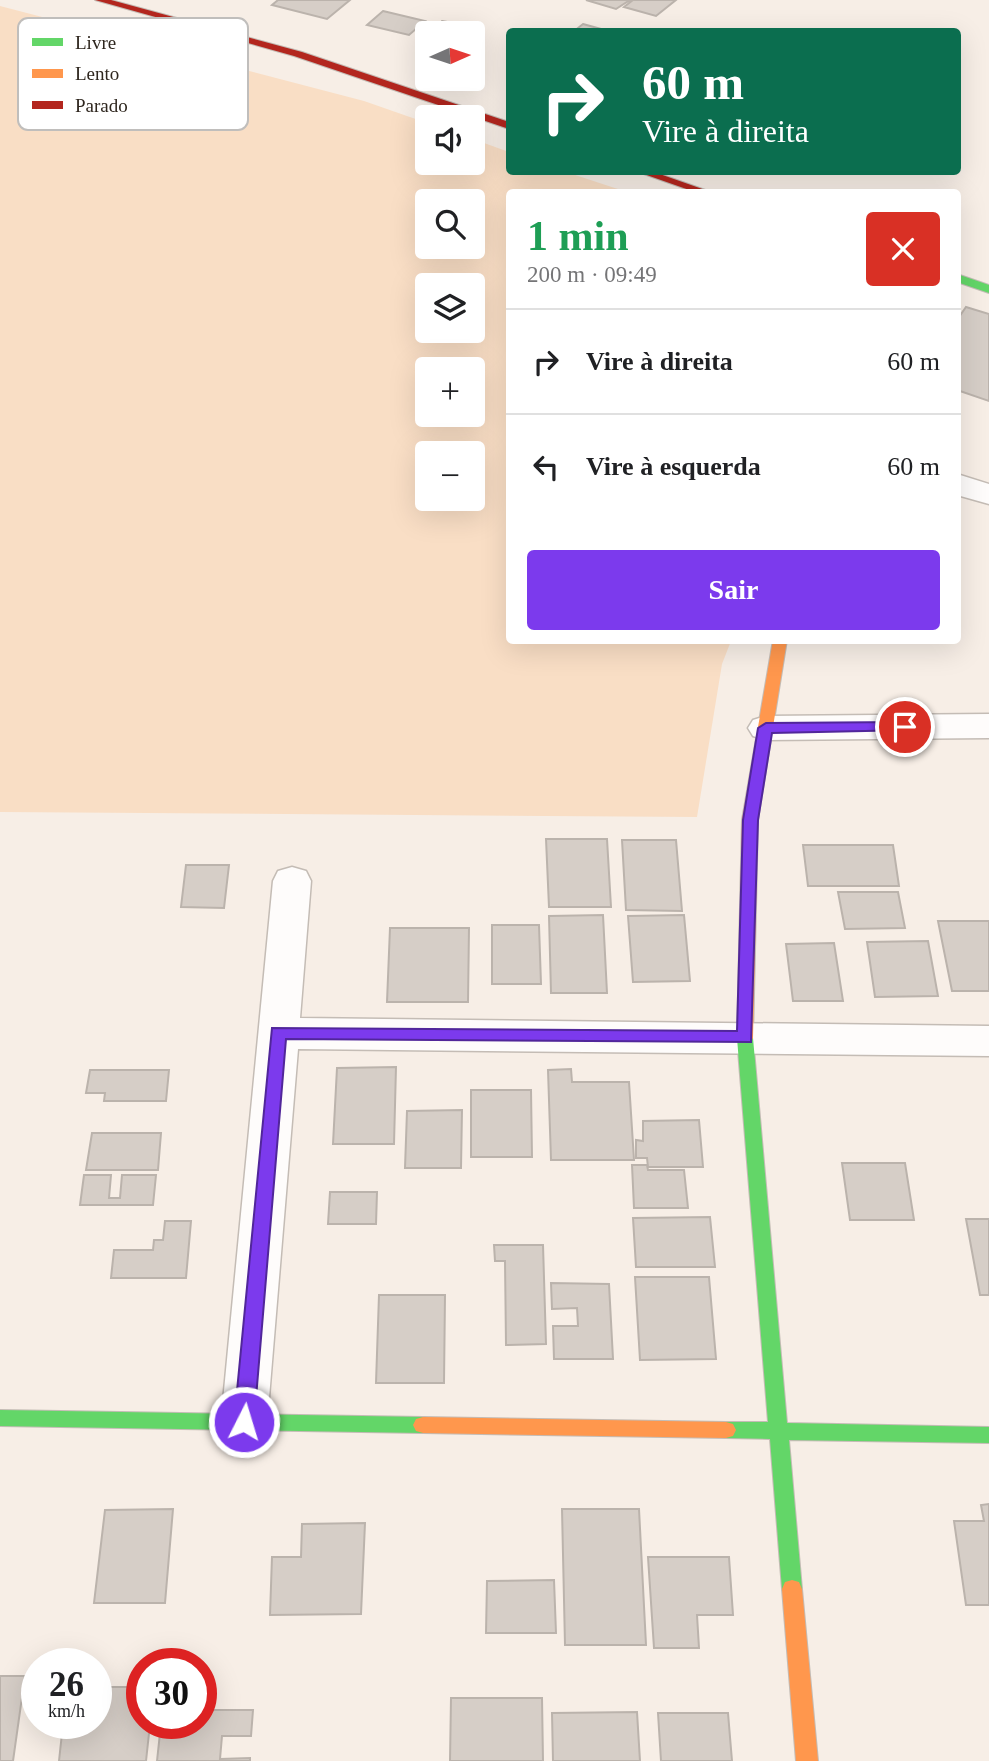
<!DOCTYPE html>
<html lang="pt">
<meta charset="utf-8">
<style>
:root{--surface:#fff;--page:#f6f6f6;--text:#202124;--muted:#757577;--line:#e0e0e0;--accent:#7c3aed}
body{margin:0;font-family:"Times New Roman",serif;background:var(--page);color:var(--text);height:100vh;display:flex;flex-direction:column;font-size:26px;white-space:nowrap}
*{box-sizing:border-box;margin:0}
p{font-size:23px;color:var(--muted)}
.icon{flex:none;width:38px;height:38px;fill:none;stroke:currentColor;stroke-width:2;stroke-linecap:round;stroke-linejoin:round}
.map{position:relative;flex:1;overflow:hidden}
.sheet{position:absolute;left:506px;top:189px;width:455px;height:455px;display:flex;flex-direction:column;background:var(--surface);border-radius:7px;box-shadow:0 7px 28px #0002}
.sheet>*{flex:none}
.hud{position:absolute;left:506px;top:28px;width:455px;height:147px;border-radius:7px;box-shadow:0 7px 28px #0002;background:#0b6e4f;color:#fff;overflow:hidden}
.needle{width:46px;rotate:87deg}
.tools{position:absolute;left:415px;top:21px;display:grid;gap:14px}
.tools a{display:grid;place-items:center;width:70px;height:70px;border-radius:7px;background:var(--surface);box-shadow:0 7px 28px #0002;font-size:35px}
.speed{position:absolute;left:21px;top:1648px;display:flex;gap:14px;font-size:35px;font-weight:700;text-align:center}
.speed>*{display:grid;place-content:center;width:91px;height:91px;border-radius:50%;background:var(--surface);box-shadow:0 7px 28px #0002;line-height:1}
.speed small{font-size:18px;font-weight:400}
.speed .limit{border:10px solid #d22;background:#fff;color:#111}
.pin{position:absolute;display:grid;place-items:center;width:60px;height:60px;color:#fff;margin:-30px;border:4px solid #fff;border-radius:50%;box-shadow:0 2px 7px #0007}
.me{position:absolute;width:77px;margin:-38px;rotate:5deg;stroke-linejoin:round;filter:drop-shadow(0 0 5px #0008)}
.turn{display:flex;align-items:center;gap:24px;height:147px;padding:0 21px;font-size:32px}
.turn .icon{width:91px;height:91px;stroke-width:2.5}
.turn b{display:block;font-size:49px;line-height:60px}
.round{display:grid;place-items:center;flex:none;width:74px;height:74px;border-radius:7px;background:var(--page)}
.summary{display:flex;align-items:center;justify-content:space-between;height:119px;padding:0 21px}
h1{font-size:42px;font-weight:800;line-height:52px;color:#1e9e55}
.action{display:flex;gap:14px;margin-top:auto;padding:14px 21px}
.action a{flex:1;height:80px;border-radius:7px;background:var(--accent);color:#fff;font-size:28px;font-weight:800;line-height:80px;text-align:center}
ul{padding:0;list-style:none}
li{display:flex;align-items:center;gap:21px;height:105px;padding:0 21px;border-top:2px solid var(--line)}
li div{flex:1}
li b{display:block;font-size:26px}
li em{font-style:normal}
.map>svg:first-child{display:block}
.green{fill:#f9dec5;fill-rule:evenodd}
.building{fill:#d6cec7;stroke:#bbb3ac;stroke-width:2}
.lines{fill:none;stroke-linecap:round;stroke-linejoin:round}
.street-casing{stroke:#c4bcb5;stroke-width:3}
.fast-casing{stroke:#c4bcb5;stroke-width:2}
.slow-casing{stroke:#c4bcb5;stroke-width:2}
.jam-casing{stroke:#c4bcb5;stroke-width:2}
.street{fill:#fefcfb;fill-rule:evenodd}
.fast{fill:#63d668;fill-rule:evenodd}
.slow{fill:#ff974d;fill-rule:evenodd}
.jam{fill:#b3261e;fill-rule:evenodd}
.route{fill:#7c3aed;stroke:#51269a;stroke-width:2}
.key{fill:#fff;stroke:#c0bebc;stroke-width:2}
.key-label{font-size:19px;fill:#2e261e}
</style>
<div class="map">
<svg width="989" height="1761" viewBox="0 0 989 1761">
<rect width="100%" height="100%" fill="#f7eee6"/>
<path class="green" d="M0,6L364,101L427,123V163H472L473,139L509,152V172H566L627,192H509V640L731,641L722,664L697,817L0,812ZM427,201H472V247H427ZM472,285V331H427V285ZM427,369H472V415H427ZM472,453V499H427V453Z"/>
<path class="building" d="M278,0H350L327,19L272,5Z
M586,0H630L616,9Z
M633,0H676L656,16L624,7Z
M383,11L425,21L409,35L367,25Z
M442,21L474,27L469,33H432Z
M583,24L612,32H573Z
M966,307L989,314V401L957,390V320Z
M546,839H607L611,907H549Z
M622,840H676L682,911L626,910Z
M803,845H893L899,886H808Z
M186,865H229L224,908L181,907Z
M838,892H898L905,928L845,929Z
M603,915L607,993H551L549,916Z
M684,915L690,981L633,982L628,916Z
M938,921H989V991H952Z
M492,925H539L541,984H492Z
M390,928H469L468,1002H387Z
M928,941L938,996L875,997L867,942Z
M834,943L843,1001H793L786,944Z
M396,1067L394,1144H333L337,1068Z
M571,1069L572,1082H629L634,1160H551L548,1070Z
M90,1070H169L166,1101H104L105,1093H86Z
M471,1090H531L532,1157H471Z
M462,1110L461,1168H405L407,1111Z
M699,1120L703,1167H648L647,1158H636V1140L643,1141V1121Z
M92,1133H161L158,1170H86Z
M842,1163H905L914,1220H850Z
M632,1165H647L648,1170H684L688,1208H634Z
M84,1175H111L109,1198H120L122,1175H156L153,1205H80Z
M330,1192H377L376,1224H328Z
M710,1217L715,1267H636L633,1218Z
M966,1219H989V1295H980Z
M165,1221H191L186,1278H111L114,1250H153L154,1240H163Z
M494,1245H543L546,1344L506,1345L505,1261H495Z
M635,1277H709L716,1359L640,1360Z
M551,1283L609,1284L613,1359H554L553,1326H578L577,1308L552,1309Z
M379,1295H445L444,1383H376Z
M989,1504V1605H966L954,1521H984L981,1505Z
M173,1509L165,1603H94L105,1510Z
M562,1509H639L646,1645H565Z
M365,1523L361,1614L270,1615L272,1557H301L302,1524Z
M648,1557H729L733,1615H697L699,1648H654Z
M554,1580L556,1633H486L487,1581Z
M0,1676H25L13,1761H0Z
M96,1687H142V1724H150L146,1761H59L63,1724H96Z
M451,1698H542L543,1761H450Z
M201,1710H253L251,1736H222L220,1759L250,1758V1761H157L161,1724H201Z
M637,1712L640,1761H553L552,1713Z
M658,1713H728L732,1761H661Z"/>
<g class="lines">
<defs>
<path id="street" d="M957,474L989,484V504L957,495Z
M989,714V738L766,740L753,736L748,728L753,720L766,716Z
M292,867L306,871L311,881L300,1018L989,1026V1056L298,1049L267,1422L261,1436L244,1442L227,1436L221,1422L273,881L278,871Z"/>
<path id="fast" d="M957,274L989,285V293L957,282Z
M745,1032L751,1034L753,1038L787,1423L989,1427V1443L789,1440L802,1589L799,1596L792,1598L785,1596L782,1589L770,1439L726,1438L719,1436L716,1430L719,1424L726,1422H768L737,1038L739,1034Z
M0,1410L423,1417L430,1419L433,1425L430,1431L423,1433L0,1426Z"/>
<path id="slow" d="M773,640H787L758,820L753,1038L751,1042H739L737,1038L742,820Z
M423,1417L726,1422L733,1424L736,1430L733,1436L726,1438L423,1433L416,1431L413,1425L416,1419Z
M792,1580L799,1582L802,1589L818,1761H796L782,1589L785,1582Z"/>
<path id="jam" d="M95,0H111L302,52L509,122V129L294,56Z
M638,172H654L711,192H695Z"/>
</defs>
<use href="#street" class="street-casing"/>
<use href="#fast" class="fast-casing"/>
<use href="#slow" class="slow-casing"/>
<use href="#jam" class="jam-casing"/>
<use href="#street" class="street"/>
<use href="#fast" class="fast"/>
<use href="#slow" class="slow"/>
<use href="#jam" class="jam"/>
</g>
<path class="route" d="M905,722L911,723V730L772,733L758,820L751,1042L286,1039L254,1422L251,1428L244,1430L237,1428L234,1422L272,1028L737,1031L743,820L758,728L766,723Z"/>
<rect x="18" y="18" width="230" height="112" rx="10" class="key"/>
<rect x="32" y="38" width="31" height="8" fill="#63d668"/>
<rect x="32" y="69" width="31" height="9" fill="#ff974d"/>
<rect x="32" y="101" width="31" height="8" fill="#b3261e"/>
<g class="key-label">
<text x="75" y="49">Livre</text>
<text x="75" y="80">Lento</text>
<text x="75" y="112">Parado</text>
</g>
</svg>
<div class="tools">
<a><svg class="needle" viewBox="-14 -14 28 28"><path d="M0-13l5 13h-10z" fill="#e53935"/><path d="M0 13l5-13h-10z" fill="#757577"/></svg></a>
<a><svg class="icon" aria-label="sound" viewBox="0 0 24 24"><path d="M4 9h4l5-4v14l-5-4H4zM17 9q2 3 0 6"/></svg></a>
<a><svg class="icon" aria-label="search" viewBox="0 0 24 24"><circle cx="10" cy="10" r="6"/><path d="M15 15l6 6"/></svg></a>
<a><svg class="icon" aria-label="layers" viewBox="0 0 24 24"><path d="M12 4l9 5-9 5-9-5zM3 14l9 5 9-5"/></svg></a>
<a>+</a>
<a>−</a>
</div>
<div class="speed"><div>26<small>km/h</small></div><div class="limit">30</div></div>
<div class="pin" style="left:905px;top:727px;background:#d93025"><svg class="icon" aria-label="arrive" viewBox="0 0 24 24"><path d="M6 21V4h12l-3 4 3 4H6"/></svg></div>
<svg class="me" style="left:244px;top:1422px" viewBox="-20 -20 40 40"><circle r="17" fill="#7c3aed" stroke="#fff" stroke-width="3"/><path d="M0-11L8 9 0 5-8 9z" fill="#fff"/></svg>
<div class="hud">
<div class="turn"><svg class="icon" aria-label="right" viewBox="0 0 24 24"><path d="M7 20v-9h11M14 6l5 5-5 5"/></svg><div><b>60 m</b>Vire à direita</div></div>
</div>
<section class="sheet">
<div class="summary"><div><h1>1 min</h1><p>200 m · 09:49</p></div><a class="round" style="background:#d93025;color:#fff"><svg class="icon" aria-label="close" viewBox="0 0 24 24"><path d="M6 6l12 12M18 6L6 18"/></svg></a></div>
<ul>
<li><svg class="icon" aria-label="right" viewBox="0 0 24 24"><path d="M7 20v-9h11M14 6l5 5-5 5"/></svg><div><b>Vire à direita</b></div><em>60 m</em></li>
<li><svg class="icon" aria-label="left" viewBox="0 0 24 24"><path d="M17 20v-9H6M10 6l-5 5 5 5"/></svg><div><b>Vire à esquerda</b></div><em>60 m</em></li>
</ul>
<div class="action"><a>Sair</a></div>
</section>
</div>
